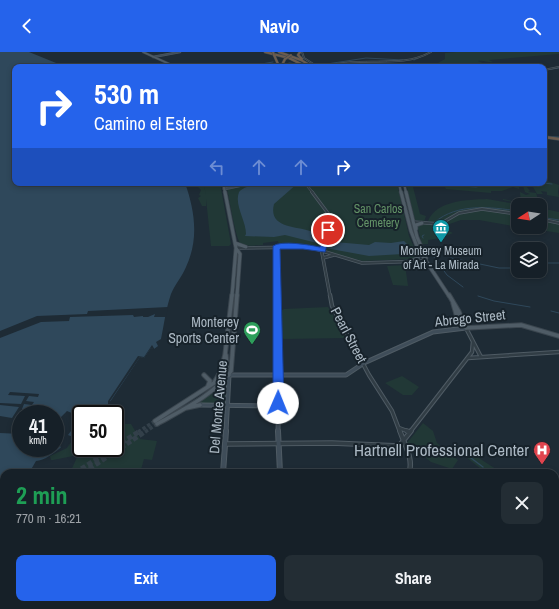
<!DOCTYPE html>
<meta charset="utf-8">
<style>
:root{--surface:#162028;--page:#232d34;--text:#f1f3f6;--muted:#9ea3a8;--line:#353e45;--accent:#2563eb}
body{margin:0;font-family:"Archivo Narrow",sans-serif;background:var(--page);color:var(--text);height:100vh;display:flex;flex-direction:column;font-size:15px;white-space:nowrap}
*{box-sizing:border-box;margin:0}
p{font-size:13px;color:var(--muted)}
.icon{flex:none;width:22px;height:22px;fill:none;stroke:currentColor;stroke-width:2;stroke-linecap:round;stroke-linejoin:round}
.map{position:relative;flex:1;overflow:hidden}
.drawer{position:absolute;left:0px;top:417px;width:559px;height:140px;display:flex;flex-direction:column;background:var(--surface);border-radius:12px 12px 0 0;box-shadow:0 2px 6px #0003,0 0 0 1px var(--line)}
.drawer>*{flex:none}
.guide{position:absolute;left:12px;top:12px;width:535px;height:122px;border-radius:8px;box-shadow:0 2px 6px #0003,0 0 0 1px var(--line);background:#2563eb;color:#fff;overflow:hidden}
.needle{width:26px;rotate:258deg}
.fabs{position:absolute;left:511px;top:146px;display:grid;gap:8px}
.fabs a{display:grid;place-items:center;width:36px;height:36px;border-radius:8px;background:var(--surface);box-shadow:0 2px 6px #0003,0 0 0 1px var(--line);font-size:20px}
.speed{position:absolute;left:12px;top:353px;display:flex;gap:8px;font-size:20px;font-weight:700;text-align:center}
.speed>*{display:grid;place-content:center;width:52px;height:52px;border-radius:50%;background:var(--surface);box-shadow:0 2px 6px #0003,0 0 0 1px var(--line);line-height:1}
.speed small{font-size:10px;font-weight:400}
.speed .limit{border:2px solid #111;border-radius:6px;background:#fff;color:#111}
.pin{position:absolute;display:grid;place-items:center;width:34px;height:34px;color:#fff;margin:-17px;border:2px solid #fff;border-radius:50%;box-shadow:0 1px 4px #0007}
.me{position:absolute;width:44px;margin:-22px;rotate:1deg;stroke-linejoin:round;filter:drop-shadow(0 0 3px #0008)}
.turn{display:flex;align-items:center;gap:14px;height:84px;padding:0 16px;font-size:18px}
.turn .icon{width:52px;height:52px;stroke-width:2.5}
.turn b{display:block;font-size:28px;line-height:34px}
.lanes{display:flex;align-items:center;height:38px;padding:0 16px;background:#0003;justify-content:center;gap:20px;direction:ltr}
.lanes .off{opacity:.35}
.round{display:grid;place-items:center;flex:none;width:42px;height:42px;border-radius:8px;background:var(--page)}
.headline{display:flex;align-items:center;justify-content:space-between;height:68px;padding:0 16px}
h1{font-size:24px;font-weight:700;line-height:30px;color:#1e9e55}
.primary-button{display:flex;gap:8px;margin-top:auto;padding:8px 16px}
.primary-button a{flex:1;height:46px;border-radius:8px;background:var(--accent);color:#fff;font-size:16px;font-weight:700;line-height:46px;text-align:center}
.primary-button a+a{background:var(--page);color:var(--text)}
header{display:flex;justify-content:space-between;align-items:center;height:52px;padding:0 16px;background:var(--accent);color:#fff;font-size:18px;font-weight:700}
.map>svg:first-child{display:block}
.green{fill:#213836}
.water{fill:#2f485b;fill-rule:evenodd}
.pier{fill:#1e2b35}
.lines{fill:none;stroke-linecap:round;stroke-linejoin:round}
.stream-far1{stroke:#2f485b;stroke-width:1}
.stream{stroke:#2f485b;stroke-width:1.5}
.primary-tunnel-far1{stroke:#33404a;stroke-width:3.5;stroke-dasharray:3.5 2;stroke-linecap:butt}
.primary-tunnel{stroke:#33404a;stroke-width:5;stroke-dasharray:5 2.5;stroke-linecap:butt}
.tertiary-far4-casing{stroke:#4f5b64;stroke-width:2}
.tertiary-far3-casing{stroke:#4f5b64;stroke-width:2.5}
.tertiary-far2-casing{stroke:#4f5b64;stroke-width:3.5}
.tertiary-far1-casing{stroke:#4f5b64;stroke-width:4.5}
.tertiary-casing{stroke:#4f5b64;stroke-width:5.5}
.secondary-far3-casing{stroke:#4f5b64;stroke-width:2.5}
.secondary-far2-casing{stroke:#4f5b64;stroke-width:3}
.secondary-far1-casing{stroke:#4f5b64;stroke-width:5}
.secondary-casing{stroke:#4f5b64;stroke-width:6}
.primary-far4-casing{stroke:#3b464f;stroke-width:2.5}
.primary-far3-casing{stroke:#3b464f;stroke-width:3}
.primary-far2-casing{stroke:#3b464f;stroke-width:4.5}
.primary-far1-casing{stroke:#3b464f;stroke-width:5.5}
.primary-casing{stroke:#3b464f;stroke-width:7}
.motorway-far1-casing{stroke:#3c4850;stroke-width:3}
.motorway-casing{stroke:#3c4850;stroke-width:3.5}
.tertiary-far4{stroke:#313d45;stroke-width:1}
.tertiary-far3{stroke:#313d45;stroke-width:1.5}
.tertiary-far2{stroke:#313d45;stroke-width:2}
.tertiary-far1{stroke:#313d45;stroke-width:2.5}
.tertiary{stroke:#313d45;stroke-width:3.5}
.secondary-far3{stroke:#3f4d59;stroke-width:1.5}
.secondary-far2{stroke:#3f4d59;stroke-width:2}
.secondary-far1{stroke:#3f4d59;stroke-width:3}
.secondary{stroke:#3f4d59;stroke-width:4}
.primary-far4{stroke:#4f5c66;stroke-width:1.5}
.primary-far3{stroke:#4f5c66;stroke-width:2}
.primary-far2{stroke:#4f5c66;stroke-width:3}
.primary-far1{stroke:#4f5c66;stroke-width:3.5}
.primary{stroke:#4f5c66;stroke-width:5}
.motorway-far1{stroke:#6c5c4e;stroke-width:2}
.motorway{stroke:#6c5c4e;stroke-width:2.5}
.motorway-bridge-casing{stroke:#3c4850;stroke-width:3;stroke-linecap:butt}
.motorway-bridge{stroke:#6c5c4e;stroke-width:2}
.route{fill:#2563eb;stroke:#184099}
.labels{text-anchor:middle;stroke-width:4;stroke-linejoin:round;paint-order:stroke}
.far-park-label{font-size:12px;fill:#639367;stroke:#17222a}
.far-poi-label{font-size:12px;fill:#abb8c3;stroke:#17222a}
.street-label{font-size:14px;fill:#abb8c3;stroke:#17222a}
.poi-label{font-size:14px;fill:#abb8c3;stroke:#17222a;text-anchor:end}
.near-poi-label{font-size:17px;fill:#abb8c3;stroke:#17222a;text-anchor:end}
</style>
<header><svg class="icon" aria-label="back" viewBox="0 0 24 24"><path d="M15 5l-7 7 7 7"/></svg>Navio<svg class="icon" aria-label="search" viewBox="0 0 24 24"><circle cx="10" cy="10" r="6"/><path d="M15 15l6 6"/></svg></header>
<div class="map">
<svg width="559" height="557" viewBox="0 0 559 557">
<rect width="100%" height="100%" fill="#1e2b35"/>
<path class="green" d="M456,0H559V2L489,8L493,10C488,11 484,8 478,9L492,15H431L445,7V1Z
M544,128L559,133L558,140L559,145L547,143V140L541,139L543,142H537L533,135H527L530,139L528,140L536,141L538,147L532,148L522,145L523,151L530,153L503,148V147L521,151L520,140L526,143L530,142L525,140L523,134H519V137L513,135L502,139H491V141L446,137L443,131H544Z
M204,131H220L231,192L229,194H211L206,147V154H202L198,146L201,144L199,143L201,138L198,135L200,134L196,132H204L206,145Z
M257,131H397L409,184L417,202V205L413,207L363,209L346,205L313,194L279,193L278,189L263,191V193C257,193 246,195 241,192C236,189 229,145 227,137Z
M406,131H412L420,162L426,164L424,170L415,168Z
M487,147L522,153H518V175L479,168H461L444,174L428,169C437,148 467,148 487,147Z
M540,156L559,160V181L521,175H540Z
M422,172L436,173L453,181L441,186L428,188V192H422L417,174Z
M405,213L408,234L393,233L387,214Z
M328,255L345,284V286L284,287L281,285V259L284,257Z
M402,324L419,335L412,343H403L385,331Z
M225,331V351H195Z
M81,367V396H115V379L124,372H131L140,387L157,389L152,408L144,407L140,421H70L78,403L53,408H51L50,404L67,396L74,386L68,383Z
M423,371L433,379L437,391L458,408L452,417L431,410L407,391Z
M463,396L468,399L502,421H486L461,401L460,397Z
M0,490H4V536L0,544Z"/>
<path class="water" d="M0,0H29L66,15H15V131H185C195,159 199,187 186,215C182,225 175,232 171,242C166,256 164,273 161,287L156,290L158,294L154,297L151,296L144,306L140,305L110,350L111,362H81V376L79,377L81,380C66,387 54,407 36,409L29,421H4V440L0,443ZM21,362H55V396H21Z
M271,131H298L274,152C268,176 295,174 310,179C319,181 321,190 332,187L335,190L369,193L375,190L391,191L404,189L408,193L410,199L403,202L369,204L320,195L317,191L285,183L274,185L245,184L246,182C246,168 234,153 239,140C247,131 260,136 271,131Z"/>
<path class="pier" d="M168,255L166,265H154L155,262L148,265H143V264L134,265L133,263L70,265L69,269L41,270L0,286V279L37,264L87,262L88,259Z
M152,293L155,298L151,296L144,306L140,305L110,349L112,350V362H108V349L138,304L144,305Z
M10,340L39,342L38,345L29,344L26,349L34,350L32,353L24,352L22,357L37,361L21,362V382L0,381V364L12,366L19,355L0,353V351L21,352L25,344L8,343Z
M67,359L79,364L78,366L80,367L68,383L73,385L72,388L64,396L59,394L58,395L55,394V364L60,366Z"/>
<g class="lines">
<path class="stream-far1" d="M414,8L431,0
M289,11L297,12
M327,12L366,6L403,8
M250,14L273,10
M546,18L559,16
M544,84L559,85
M436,131L438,132
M544,131L552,132
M446,133L476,135L493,131
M540,165L559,168
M435,170C457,151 491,155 518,159
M423,186L422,184L424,183
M431,201L447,223L463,235
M451,206L499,216H518
M540,211H559
M478,244L494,249L530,255
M551,259L559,261"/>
<path class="stream" d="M463,400L483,415
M555,448L559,449"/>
<path class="primary-tunnel-far1" d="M138,380L155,369
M145,380L157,372"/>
<path class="primary-tunnel" d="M115,395L140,379
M75,421L114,396
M83,421L146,379
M1,469L4,467"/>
<defs>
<path id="tertiary-far4" d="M302,0L304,6L318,15
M327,15C361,3 399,18 431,0
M544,18L559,15"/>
<path id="tertiary-far3" d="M305,131L313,141"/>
<path id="tertiary-far2" d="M312,140L330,164L322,201L330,244
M540,167L559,171
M413,170L440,172L459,161L482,157L518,162
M277,194L278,244
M236,196L309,195L362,211L425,209
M323,206L334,203"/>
<path id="tertiary-far1" d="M278,243L279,322
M330,243L332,254L369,323L392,359L400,380
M466,276L481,305
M468,306L559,300
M399,376L410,380
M410,380L472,300L473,290"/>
<path id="tertiary" d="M400,379C404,392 414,407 409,421
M407,379L410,380
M225,392L332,391L399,394L411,379
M407,553V557
M522,553L524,557
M273,557L274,553"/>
<path id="secondary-far3" d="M153,5L180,0"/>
<path id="secondary-far2" d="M224,137L252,131"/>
<path id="secondary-far1" d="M220,323H346L364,311L433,280L466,276
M200,353L278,354
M226,380L229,323
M278,380L279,322"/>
<path id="secondary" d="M278,379L280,421
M223,421L226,379
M0,486H4
M555,486H559"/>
<path id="primary-far4" d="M143,0L176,15"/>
<path id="primary-far3" d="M223,131L225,141
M399,131L401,141
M404,131L406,141"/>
<path id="primary-far2" d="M225,140L236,196L240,202L237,244
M401,140L411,179L418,197L449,244
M406,140L417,185L426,206L425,209
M416,177V173L422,171
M235,191L246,195
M411,209L418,206L419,201
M232,244L236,196"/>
<path id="primary-far1" d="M449,243L459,260L466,276
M453,251L457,265L466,276
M466,276L521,273L559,284
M226,303L227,320L229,323
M204,323L210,329L208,334
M186,356L200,353
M155,369L214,331L221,319L225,303L232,243
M157,372C182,358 214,343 231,319L237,243"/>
<path id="primary" d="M0,463H4
M0,475L4,473"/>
<path id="motorway-far1" d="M265,0L289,6L307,15
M279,0L301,8L313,15
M300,0L298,3L302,7
M274,3L278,12L283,15
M285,7L283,11L287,15"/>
<path id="motorway" d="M544,85L559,87"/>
</defs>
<use href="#tertiary-far4" class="tertiary-far4-casing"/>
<use href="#tertiary-far3" class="tertiary-far3-casing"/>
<use href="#tertiary-far2" class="tertiary-far2-casing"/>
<use href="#tertiary-far1" class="tertiary-far1-casing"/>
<use href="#tertiary" class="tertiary-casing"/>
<use href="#secondary-far3" class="secondary-far3-casing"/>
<use href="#secondary-far2" class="secondary-far2-casing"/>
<use href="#secondary-far1" class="secondary-far1-casing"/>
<use href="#secondary" class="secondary-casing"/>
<use href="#primary-far4" class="primary-far4-casing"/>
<use href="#primary-far3" class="primary-far3-casing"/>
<use href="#primary-far2" class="primary-far2-casing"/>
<use href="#primary-far1" class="primary-far1-casing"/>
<use href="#primary" class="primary-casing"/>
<use href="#motorway-far1" class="motorway-far1-casing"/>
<use href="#motorway" class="motorway-casing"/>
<use href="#tertiary-far4" class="tertiary-far4"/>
<use href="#tertiary-far3" class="tertiary-far3"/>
<use href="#tertiary-far2" class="tertiary-far2"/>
<use href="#tertiary-far1" class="tertiary-far1"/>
<use href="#tertiary" class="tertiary"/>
<use href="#secondary-far3" class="secondary-far3"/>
<use href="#secondary-far2" class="secondary-far2"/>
<use href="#secondary-far1" class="secondary-far1"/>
<use href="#secondary" class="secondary"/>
<use href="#primary-far4" class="primary-far4"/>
<use href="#primary-far3" class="primary-far3"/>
<use href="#primary-far2" class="primary-far2"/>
<use href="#primary-far1" class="primary-far1"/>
<use href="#primary" class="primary"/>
<use href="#motorway-far1" class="motorway-far1"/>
<use href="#motorway" class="motorway"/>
<defs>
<path id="motorway-bridge" d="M273,0L274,3
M285,7L291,3"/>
</defs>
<use href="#motorway-bridge" class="motorway-bridge-casing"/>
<use href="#motorway-bridge" class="motorway-bridge"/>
</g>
<path class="route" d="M328,176L332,178L325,200L303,197H280L284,351L282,355L278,356L275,355L273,351V194C281,188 310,193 320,195L325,178Z"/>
<defs>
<symbol id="museum-pin" viewBox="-11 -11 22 30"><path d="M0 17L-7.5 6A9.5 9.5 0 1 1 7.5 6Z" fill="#0f9aa8" stroke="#17222a"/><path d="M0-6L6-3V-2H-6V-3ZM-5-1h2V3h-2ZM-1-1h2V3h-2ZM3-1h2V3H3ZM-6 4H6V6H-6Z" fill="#fff"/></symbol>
<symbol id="stadium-pin" viewBox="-11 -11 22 30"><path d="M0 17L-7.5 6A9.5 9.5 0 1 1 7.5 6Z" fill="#2e9e5b" stroke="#17222a"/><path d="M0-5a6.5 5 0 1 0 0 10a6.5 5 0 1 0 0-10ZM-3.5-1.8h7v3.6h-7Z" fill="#fff"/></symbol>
<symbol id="hospital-pin" viewBox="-11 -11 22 30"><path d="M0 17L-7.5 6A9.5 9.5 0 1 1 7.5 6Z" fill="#e0444e" stroke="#17222a"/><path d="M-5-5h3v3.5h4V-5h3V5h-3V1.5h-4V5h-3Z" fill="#fff"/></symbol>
</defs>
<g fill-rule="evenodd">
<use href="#museum-pin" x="431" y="166" width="20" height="27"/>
<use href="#stadium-pin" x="242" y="268" width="20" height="27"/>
<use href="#hospital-pin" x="532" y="388" width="20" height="27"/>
</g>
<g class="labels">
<g class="far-park-label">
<text x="378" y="161">San Carlos<tspan x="378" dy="14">Cemetery</tspan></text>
</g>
<g class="far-poi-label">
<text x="441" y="203">Monterey Museum<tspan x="441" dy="14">of Art - La Mirada</tspan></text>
</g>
<g class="street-label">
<text transform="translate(470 266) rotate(-6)" y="5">Abrego Street</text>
<text transform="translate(349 283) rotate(62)" y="5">Pearl Street</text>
<text transform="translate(218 355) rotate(-85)" y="5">Del Monte Avenue</text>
</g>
<g class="poi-label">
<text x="239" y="275">Monterey<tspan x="239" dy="16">Sports Center</tspan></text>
</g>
<g class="near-poi-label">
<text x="529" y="404">Hartnell Professional Center</text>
</g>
</g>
</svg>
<div class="fabs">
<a><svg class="needle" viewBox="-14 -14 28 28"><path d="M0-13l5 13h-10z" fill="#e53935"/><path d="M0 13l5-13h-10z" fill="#9ea3a8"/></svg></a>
<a><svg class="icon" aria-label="layers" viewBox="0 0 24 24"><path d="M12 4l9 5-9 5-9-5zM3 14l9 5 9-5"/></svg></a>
</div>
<div class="speed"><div>41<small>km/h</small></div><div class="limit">50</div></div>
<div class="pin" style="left:328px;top:178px;background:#d93025"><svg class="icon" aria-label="arrive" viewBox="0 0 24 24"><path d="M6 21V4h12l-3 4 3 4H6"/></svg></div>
<svg class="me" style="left:278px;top:351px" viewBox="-20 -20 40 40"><circle r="19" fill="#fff"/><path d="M0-13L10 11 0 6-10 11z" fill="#2563eb"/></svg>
<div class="guide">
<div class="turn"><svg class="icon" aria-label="right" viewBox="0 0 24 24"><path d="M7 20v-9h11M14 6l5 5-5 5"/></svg><div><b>530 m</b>Camino el Estero</div></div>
<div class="lanes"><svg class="icon off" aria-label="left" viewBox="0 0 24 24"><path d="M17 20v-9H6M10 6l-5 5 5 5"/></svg><svg class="icon off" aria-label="ahead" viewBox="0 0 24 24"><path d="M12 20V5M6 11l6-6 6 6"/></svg><svg class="icon off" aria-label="ahead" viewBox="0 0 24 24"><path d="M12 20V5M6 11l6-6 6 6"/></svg><svg class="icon" aria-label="right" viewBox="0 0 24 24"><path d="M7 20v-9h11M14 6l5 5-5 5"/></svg></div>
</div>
<section class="drawer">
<div class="headline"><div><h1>2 min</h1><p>770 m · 16:21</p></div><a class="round"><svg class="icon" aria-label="close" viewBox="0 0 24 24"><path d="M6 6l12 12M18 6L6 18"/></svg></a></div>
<div class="primary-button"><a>Exit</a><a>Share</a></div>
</section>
</div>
